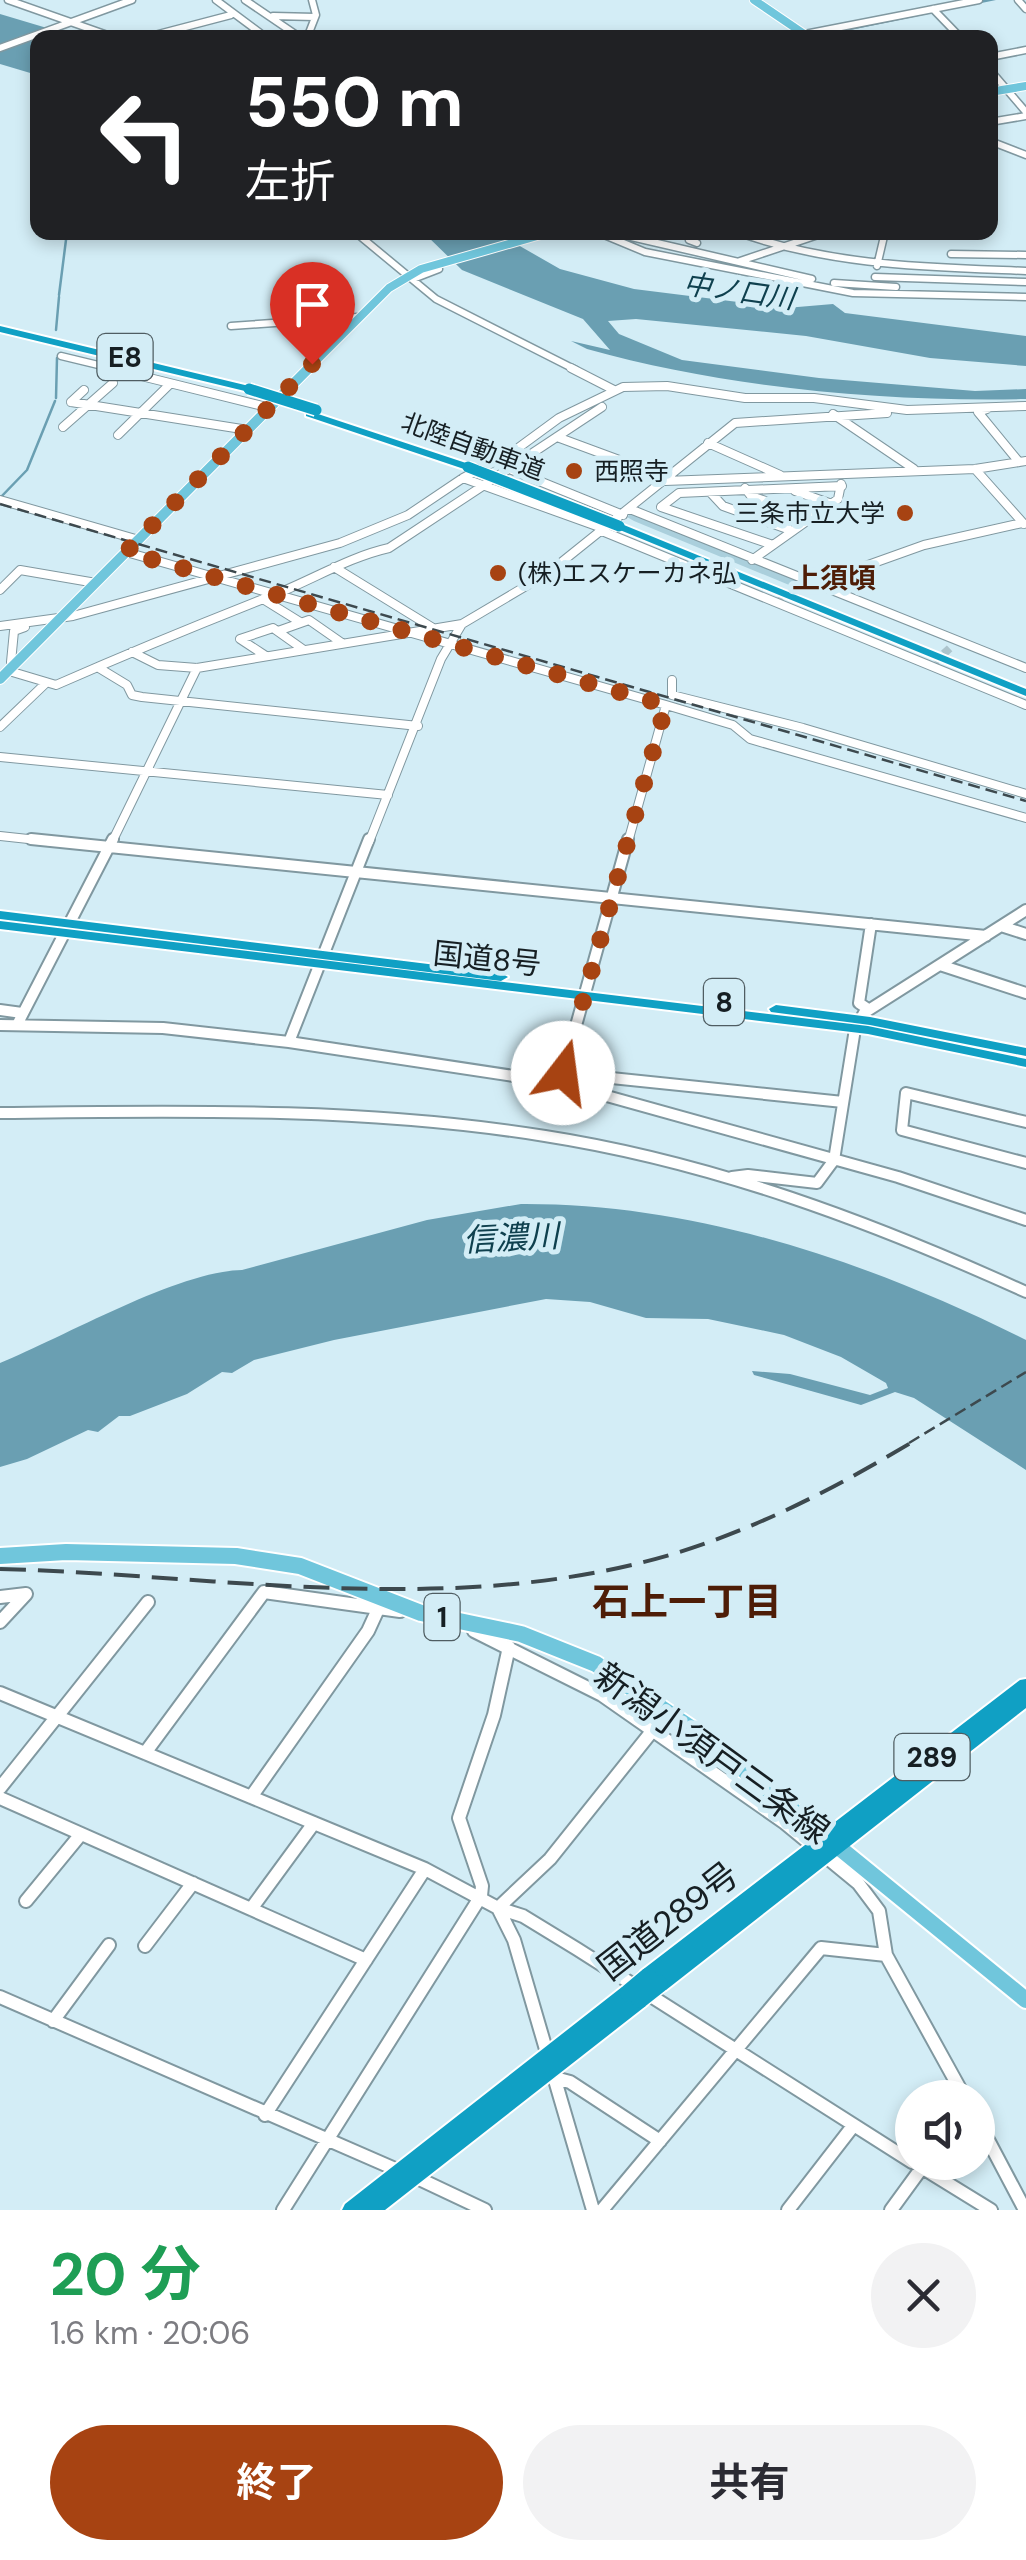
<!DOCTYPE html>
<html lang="ja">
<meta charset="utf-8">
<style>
:root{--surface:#fff;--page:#f2f2f3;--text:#2b2b33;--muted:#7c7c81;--accent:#a74312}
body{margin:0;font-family:"DM Sans","Noto Sans JP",sans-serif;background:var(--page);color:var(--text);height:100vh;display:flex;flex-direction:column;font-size:38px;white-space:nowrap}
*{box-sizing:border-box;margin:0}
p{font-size:32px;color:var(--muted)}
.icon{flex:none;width:55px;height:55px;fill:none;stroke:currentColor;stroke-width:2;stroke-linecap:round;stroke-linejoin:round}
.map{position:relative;height:2210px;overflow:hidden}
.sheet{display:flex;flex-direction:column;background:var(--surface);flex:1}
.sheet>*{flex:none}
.banner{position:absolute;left:30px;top:30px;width:968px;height:210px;border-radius:20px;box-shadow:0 5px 15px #0003;background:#202124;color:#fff;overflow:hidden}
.controls{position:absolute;left:895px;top:2080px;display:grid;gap:20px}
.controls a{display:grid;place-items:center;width:100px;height:100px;border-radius:50%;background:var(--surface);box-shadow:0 5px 15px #0003;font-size:50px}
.pin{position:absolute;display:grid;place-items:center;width:85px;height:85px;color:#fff;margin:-102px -42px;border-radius:50% 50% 50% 0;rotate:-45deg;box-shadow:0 0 10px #0007}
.pin .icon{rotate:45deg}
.me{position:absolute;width:110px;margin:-55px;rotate:15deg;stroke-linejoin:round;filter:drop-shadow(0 0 8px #0008)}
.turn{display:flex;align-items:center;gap:35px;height:210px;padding:0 50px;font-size:45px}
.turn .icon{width:130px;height:130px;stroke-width:2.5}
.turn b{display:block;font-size:70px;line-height:85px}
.round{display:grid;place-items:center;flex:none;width:105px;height:105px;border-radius:52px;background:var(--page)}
.head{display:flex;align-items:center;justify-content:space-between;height:170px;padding:0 50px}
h1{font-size:60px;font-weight:700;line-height:75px;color:#1e9e55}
.action{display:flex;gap:20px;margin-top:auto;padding:20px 50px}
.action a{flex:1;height:115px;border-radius:60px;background:var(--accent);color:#fff;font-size:40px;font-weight:700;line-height:115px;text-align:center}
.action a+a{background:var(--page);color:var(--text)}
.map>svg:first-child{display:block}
.green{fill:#aacfdc}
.water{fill:#6a9fb2}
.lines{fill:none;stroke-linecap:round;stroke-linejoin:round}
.stream{stroke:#6a9fb2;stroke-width:2.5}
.river{fill:#6a9fb2;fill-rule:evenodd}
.minor-tunnel{stroke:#adc4cc;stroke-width:8;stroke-dasharray:8 4;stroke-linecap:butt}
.minor-far3-casing{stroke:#8098a0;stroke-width:9}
.minor-far2-casing{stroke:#8098a0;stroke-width:10}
.minor-far1-casing{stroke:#8098a0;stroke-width:14}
.minor-casing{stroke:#8098a0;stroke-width:16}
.major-far2-casing{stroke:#fff;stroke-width:10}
.major-far1-casing{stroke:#fff;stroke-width:12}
.major-casing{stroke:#fff;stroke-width:20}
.highway-casing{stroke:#fff;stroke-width:4}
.minor-far3{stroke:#fff;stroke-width:6}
.minor-far2{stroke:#fff;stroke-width:8}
.minor-far1{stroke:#fff;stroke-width:10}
.minor{stroke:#fff;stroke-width:12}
.major-far2{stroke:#70c6dc;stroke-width:8}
.major-far1{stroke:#70c6dc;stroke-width:10}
.major{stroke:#70c6dc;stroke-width:16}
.highway{fill:#10a0c4;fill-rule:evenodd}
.rail-far1{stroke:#3d494e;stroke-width:2.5;stroke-dasharray:12 6;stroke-linecap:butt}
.rail{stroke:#3d494e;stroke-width:4;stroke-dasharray:26 12;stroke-linecap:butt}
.highway-bridge-far1-casing{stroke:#fff;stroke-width:14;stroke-linecap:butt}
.highway-bridge-casing{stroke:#fff;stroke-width:21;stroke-linecap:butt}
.highway-bridge-far1{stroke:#10a0c4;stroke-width:11}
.highway-bridge{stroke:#10a0c4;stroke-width:18}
.route{stroke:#a74312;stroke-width:18;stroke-dasharray:0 32.4}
.poi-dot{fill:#a74312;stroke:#d3edf6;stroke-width:4}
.labels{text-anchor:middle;stroke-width:10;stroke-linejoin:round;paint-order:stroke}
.far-street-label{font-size:25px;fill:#161f23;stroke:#d3edf6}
.far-poi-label{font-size:25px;fill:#161f23;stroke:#d3edf6;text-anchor:start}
.far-water-label{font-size:28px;font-style:italic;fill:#0f404e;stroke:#d3edf6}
.shield{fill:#d3edf6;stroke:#4f5d62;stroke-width:2.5}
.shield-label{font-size:28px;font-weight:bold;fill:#161f23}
.far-neighbourhood-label{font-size:28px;font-weight:bold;fill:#4e1d07;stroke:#d3edf6}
.street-label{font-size:30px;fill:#161f23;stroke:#d3edf6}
.water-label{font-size:32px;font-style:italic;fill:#0f404e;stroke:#d3edf6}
.near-street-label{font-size:35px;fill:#161f23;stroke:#d3edf6}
.near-neighbourhood-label{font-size:38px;font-weight:bold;fill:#4e1d07;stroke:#d3edf6}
</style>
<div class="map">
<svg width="1026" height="2210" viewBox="0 0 1026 2210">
<rect width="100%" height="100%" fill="#d3edf6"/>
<path class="green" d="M632,512L799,581L794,587L634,521L627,517Z"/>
<path class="water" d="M0,14L77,37L38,38L37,75L0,64Z
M424,233H497L560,269L634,289L786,308L833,304L845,313L1026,336V366L930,358L806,336L636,319L608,321L619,334L682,360L819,378L975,391L1026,389V399C882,402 727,388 587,349L571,341L610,350L583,319L462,270Z
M521,1204C697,1203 870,1262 1026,1340V1470L914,1398L895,1392L861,1405L754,1375L752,1371L790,1374L870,1395L888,1388L886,1383L841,1357L784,1335L708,1319L646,1318L590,1302L546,1299L334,1340L254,1360L232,1373L222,1372L187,1394L130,1416H119L98,1432L88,1430L27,1459L0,1467V1363C64,1337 178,1271 242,1270L427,1220Z"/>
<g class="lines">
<path class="stream" d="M59,295L67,232
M56,330L59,297
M56,398L57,358
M0,498L27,470L55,401"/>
<path class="river" d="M979,0H996L812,38H792Z"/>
<path class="minor-tunnel" d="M776,603L803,588
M935,662L951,647"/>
<defs>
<path id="minor-far3" d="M8,0L116,38
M216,0L267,38
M245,0L301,38
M1018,0L1026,9
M933,9L961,38
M273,16L315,17
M805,34L979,0
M143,38L231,15
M307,38L316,15L312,0
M0,48L132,0
M990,57L1026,50
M990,70L1026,112
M990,122L1026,116
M990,141L1026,155
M355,232L436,299L576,370
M597,232L645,252L853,293L1026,297
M737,232C831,266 927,267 1026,271
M614,237L627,236L812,279
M697,243L689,240L706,232
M951,254L1026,255
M740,261L827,232
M877,266L885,232
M875,277L1026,282
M413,279L439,269
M834,283L896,287
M231,326L358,317
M61,356L119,370"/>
<path id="minor-far2" d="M109,368L271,408
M571,368L614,390
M71,402L248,430
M71,402L84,390
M987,409L978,412L1019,462
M833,414L914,469
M63,427L113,383
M118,435L170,384
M557,437L668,478
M708,443L780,475
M975,469L1024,524
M512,470L623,515
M463,478L605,529
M665,481L975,469L1026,461
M745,488L751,496L813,517
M795,491L832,504
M710,492L723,506L793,531
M0,500L139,540
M630,509L1026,668
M602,531L1026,705
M773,545L661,507L679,493L842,486
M126,552L666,705L733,725L750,739L1026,818
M752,560L838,499L841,484
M334,567L433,628
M812,585L924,545L1022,523
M0,590L20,570L96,583
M263,599L300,622
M0,626L73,616L340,543L408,515L463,478L514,451L559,418L623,387L667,386L745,398H814L907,410L1026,406
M278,631L309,620L342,643
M132,652L158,665L197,668L462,624L548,573L735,423L887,413
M266,656L240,639L273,628L304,650
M11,662L14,631L25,627
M99,668L127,685L132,695L142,697L418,726
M9,671L56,685C129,653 202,623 276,594C314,579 349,557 389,548L602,407
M672,680V695L803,728L1026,794
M0,727L46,683
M0,757L388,795
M0,836L56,842
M112,842L197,668
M369,842L441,659L462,624
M628,842L666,705"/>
<path id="minor-far1" d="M31,839L986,936
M1001,926L1026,934
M940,965L1026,993
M868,1009L859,1003L871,924
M0,1010L22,1013
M0,1025L163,1028L289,1042L560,1083L898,1177L1026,1220
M17,1025L113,839
M289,1042L369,839
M563,1073L843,1102
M560,1083L628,839
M0,1113C182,1111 364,1107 545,1136C712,1162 872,1222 1026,1292
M1026,1122L906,1093L902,1130L1026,1163
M732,1177L748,1175L817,1183L834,1160L855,1029L864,1013L1026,910"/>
<path id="minor" d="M0,1597L26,1594L0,1622
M474,1631L602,1695L785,1823L858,1883L879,1911L886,1955L965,2098
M0,1693L425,1869L498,1908L514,1940L593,2210
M145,1753L264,1592L400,1611
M0,1788L148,1602
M251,1797L368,1631L379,1607
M0,1798L366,1960
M26,1901L81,1834
M498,1908L523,1916L577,1949L912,2162
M498,1908L550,1859L653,1730
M251,1909L314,1823
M145,1946L193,1883
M0,1997L402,2172
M53,2021L109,1945
M555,2078L570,2082L660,2141
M265,2115L425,1869
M978,2121L1025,2210
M913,2162L991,2210
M413,2176L485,2210
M283,2210L481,1896L482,1886L459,1818L494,1715L509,1647
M602,2210L821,1948L886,1955
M788,2210L853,2126
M891,2210L926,2162"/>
<path id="major-far2" d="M754,0L810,38
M990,92L1026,86
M307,370L389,288L421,269L551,232"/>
<path id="major-far1" d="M0,679L309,368"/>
<path id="major" d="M0,1556L66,1552L236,1556L300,1566L421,1613L521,1634L596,1664L701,1735L1026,2000"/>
<path id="highway" d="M0,326L249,386L254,389L249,392L0,332Z
M309,411L472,465L473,467L468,470L464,469L306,416V412Z
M619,523L1026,689V696L615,528L614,526Z
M0,911L501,973L508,977L501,981L0,919Z
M0,921L868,1026L1026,1059V1067L868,1034L0,929Z
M776,1005L870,1017L1026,1048V1056L870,1025L771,1012L769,1009Z
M1026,1679V1708L666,1990L659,1992L652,1990L650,1984L641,1983L639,1977L641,1971L1020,1680Z
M629,1985L636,1987L638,1992L647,1993L649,1999L647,2005L385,2210H342L345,2204L622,1987Z"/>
</defs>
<use href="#minor-far3" class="minor-far3-casing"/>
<use href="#minor-far2" class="minor-far2-casing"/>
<use href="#minor-far1" class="minor-far1-casing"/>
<use href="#minor" class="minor-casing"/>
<use href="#major-far2" class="major-far2-casing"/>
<use href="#major-far1" class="major-far1-casing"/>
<use href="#major" class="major-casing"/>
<use href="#highway" class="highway-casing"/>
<use href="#minor-far3" class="minor-far3"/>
<use href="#minor-far2" class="minor-far2"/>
<use href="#minor-far1" class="minor-far1"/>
<use href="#minor" class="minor"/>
<use href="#major-far2" class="major-far2"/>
<use href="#major-far1" class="major-far1"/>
<use href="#major" class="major"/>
<use href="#highway" class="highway"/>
<path class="rail-far1" d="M0,504L1026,801
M909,1443L1026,1372"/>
<path class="rail" d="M0,1569C224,1575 453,1619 673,1554C759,1528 837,1487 914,1441"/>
<defs>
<path id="highway-bridge-far1" d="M249,389L316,410
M468,467L619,526"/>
<path id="highway-bridge" d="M629,1993L648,1977
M640,1999L659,1984"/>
</defs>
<use href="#highway-bridge-far1" class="highway-bridge-far1-casing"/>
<use href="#highway-bridge" class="highway-bridge-casing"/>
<use href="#highway-bridge-far1" class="highway-bridge-far1"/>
<use href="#highway-bridge" class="highway-bridge"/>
</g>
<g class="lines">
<path class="route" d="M312,364L126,552L666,705L563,1073"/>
</g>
<g class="poi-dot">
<circle cx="574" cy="471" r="10"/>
<circle cx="905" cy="513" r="10"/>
<circle cx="498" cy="573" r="10"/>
</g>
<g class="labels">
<g class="far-street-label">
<text transform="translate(473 446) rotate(20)" y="9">北陸自動車道</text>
</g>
<g class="far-poi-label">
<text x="594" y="480">西照寺</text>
<text x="885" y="522" text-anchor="end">三条市立大学</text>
<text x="518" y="582">(株)エスケーカネ弘</text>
</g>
<g class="far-water-label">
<text transform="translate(739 291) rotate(8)" y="10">中ノ口川</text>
</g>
<g class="shield">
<rect x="97.5" y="334" width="55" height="46" rx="8"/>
<rect x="704" y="979" width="40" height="46" rx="8"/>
<rect x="424.5" y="1594" width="35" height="46" rx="8"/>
<rect x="894.5" y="1734" width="75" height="46" rx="8"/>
</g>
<g class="shield-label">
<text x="125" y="367">E8</text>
<text x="724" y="1012">8</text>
<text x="442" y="1627">1</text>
<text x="932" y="1767">289</text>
</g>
<g class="far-neighbourhood-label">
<text x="834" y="588">上須頃</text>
</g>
<g class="street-label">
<text transform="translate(487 959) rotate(6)" y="10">国道8号</text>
</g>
<g class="water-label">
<text transform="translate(511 1238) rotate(-3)" y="11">信濃川</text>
</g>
<g class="near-street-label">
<text transform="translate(712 1753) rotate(36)" y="12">新潟小須戸三条線</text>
<text transform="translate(668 1921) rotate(-38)" y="12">国道289号</text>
</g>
<g class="near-neighbourhood-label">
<text x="687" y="1615">石上一丁目</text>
</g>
</g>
</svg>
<div class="controls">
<a><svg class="icon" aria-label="sound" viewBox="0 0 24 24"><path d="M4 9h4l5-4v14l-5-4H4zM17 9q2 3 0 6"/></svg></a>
</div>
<div class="pin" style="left:312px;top:364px;background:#d93025"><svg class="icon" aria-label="arrive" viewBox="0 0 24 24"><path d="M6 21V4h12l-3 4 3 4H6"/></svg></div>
<svg class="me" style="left:563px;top:1073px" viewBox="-20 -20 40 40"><circle r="19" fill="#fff"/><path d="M0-13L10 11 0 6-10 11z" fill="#a74312"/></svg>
<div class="banner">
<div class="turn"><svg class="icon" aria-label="left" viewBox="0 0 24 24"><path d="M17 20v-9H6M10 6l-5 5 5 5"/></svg><div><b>550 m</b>左折</div></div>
</div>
</div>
<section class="sheet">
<div class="head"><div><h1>20 分</h1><p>1.6 km · 20:06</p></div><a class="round"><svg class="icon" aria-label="close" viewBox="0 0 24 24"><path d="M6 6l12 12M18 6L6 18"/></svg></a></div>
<div class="action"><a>終了</a><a>共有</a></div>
</section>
